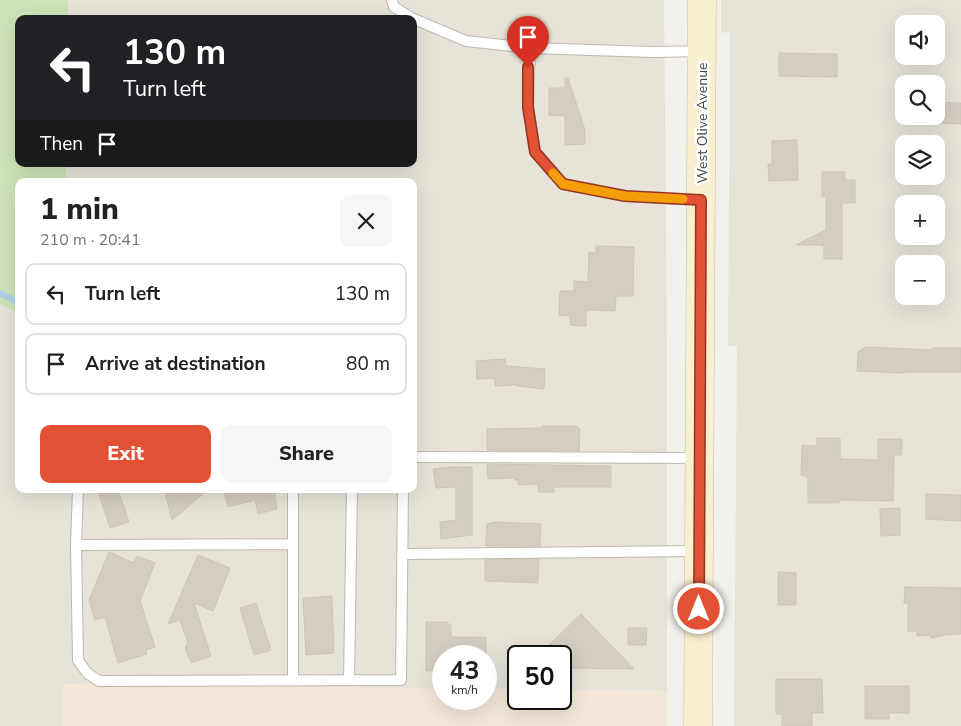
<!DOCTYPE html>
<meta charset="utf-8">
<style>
:root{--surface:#fff;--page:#f6f6f6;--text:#202124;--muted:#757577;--line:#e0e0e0;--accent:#e25133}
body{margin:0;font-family:"Nunito Sans",sans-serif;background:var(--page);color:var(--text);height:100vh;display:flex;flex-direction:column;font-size:19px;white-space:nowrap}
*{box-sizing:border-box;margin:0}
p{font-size:16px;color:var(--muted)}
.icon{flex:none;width:28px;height:28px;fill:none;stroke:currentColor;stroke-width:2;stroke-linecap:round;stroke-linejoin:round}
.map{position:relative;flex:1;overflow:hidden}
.drawer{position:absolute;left:15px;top:178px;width:402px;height:315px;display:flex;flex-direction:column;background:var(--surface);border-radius:10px;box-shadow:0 5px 20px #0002}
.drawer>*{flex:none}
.guide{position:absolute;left:15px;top:15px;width:402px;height:152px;border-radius:10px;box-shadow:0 5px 20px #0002;background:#202124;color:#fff;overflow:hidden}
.controls{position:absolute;left:895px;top:15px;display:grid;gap:10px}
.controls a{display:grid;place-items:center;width:50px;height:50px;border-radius:10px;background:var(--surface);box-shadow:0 5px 20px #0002;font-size:25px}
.speed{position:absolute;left:432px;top:645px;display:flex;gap:10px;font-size:25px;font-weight:700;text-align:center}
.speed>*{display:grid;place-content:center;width:65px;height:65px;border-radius:50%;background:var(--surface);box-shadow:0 5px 20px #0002;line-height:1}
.speed small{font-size:12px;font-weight:400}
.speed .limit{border:2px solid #111;border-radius:8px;background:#fff;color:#111}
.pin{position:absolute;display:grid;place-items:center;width:42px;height:42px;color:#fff;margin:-51px -21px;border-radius:50% 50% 50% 0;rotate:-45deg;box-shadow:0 0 5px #0007}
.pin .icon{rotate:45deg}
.me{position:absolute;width:55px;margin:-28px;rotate:0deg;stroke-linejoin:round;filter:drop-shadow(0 0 4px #0008)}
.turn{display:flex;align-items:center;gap:18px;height:105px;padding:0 25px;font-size:22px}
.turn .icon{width:65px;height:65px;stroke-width:2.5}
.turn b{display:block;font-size:35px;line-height:42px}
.then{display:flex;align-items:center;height:48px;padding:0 25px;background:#0003;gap:10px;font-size:19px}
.round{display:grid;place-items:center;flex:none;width:52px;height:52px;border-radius:10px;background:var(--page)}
.summary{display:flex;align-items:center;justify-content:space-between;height:85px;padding:0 25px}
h1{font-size:30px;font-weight:800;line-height:38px}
.button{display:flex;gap:10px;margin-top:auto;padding:10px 25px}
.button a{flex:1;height:58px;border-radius:10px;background:var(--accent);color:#fff;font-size:20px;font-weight:800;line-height:58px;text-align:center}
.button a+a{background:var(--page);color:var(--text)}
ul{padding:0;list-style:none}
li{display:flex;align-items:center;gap:15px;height:62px;margin:0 10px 8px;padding:0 15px;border:2px solid var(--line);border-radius:10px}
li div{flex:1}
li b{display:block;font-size:19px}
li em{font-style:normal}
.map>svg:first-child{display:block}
.residential{fill:#e7e3d9;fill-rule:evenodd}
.commercial{fill:#f3e8d8}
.green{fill:#cfe3b8}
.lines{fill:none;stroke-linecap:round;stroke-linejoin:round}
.stream{stroke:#aed0e9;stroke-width:6}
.building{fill:#d4cdc1;stroke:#cec5b5}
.lane-casing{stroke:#beb9ae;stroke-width:12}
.secondary-casing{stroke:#cec39f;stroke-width:29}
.lane{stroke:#fff;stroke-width:10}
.secondary{stroke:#f9f0cf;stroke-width:28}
.route-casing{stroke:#933521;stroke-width:12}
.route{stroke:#e25133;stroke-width:9}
.slow{stroke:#f59e0b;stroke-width:9}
.labels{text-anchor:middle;stroke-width:5;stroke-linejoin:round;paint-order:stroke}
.street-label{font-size:14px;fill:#474239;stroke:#fff}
</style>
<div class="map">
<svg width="961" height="726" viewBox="0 0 961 726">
<rect width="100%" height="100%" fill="#f3f1eb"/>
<path class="residential" d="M68,0H664L667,345V691L561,690V656H519V689H486V656H444V689L63,684V726H0V304L19,314V489H414V181H66V164H414V19H68Z
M721,0H961V726H734L737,346H728L730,33L721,32ZM904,24H936V56H904ZM904,84H936V116H904ZM904,144H936V176H904ZM904,204H936V236H904ZM904,264H936V296H904Z"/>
<path class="commercial" d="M63,684L444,689V699H486V689H519V699H561V690L667,691V726H63Z"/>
<path class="green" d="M0,0H68V19H19V164H66V181H19V314L0,304Z"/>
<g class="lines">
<path class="stream" d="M0,293L19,303"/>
</g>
<path class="building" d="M779,53L837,54V77L779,76Z
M565,78H568L585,130V144L565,145V116L549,115V88H565Z
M936,102L961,103V124L936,123Z
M797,140L798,180L769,181L768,164H772V141Z
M822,172H845V180H855V203H842V259H824V245H796L826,230V197H822Z
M596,246L634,247L633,296H616L615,311L586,310V326L570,325V316L559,315L560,291H574V281L588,282L589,252L596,253Z
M866,347L932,350V348H961V372H904V373L857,371L858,352Z
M505,359L506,366L545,369L544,389L517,386V385L495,386V378L477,379L476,361Z
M542,426H578V429H580L579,451L487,450V429L542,428Z
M817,438H840V459L878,460V439H902L901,455H894L893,501L839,500V503H808V477L801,475L802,445L817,446Z
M487,464L611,466V487H553L554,492H538V484L518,485V480H515V478L488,479Z
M451,467H472V535L441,539L440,522L456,520V487L436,488L433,469Z
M97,489H118L129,522L110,528Z
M164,489H209L172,520Z
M223,489H274L277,509L258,514L255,500L228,507Z
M926,494L961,495V521L926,519Z
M900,508V535L881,536L880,509Z
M497,522L541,524L540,546H486L487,524Z
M109,552L134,563L137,556L155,563L140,601L155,647L146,650L147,654L118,663L105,617L95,620L89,600Z
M198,555L230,568L213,611L194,603L211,656L191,663L185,648L188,643L180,620L168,624Z
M539,559L538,583L485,581V560Z
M778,572L796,573V605H778Z
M905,587L961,588V634L945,635L931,638V635L917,636V631H908V603H904Z
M332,596L334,653L306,655L303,598Z
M256,603L271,650L254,655L240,608Z
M581,614L634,669L571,668L549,645Z
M426,622H448V625H451V637H486V656H444V671H426Z
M628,628H647L646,645H628Z
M776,679H822L823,713H812V726H782V714H776Z
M865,686H909V713H889V719H865Z"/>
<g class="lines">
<defs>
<path id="lane" d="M392,0L394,7L413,19
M414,19L466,41L530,48L653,52L701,51
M530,48L528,107L535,152L563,184L625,196L699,200
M414,457L699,458
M78,489L76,545L78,660L87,673L99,681L401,680L403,489
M76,545L293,544
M403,554L698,551
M293,680V489
M349,680L352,489"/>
<path id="secondary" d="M698,726L702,0"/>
</defs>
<use href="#lane" class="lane-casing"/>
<use href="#secondary" class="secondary-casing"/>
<use href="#lane" class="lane"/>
<use href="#secondary" class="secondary"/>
</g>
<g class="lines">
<defs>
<path id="route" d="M528,67V107L535,152L563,184L625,196L701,200L699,609"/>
</defs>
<use href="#route" class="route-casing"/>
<use href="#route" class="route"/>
<path class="slow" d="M553,173L563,184L578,187L625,196L683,199"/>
</g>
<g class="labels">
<g class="street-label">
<text transform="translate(702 123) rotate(-90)" y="5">West Olive Avenue</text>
</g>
</g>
</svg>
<div class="controls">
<a><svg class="icon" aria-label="sound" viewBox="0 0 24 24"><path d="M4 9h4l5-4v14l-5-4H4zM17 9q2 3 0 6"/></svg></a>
<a><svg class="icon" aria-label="search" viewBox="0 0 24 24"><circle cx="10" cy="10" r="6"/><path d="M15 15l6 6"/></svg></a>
<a><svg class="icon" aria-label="layers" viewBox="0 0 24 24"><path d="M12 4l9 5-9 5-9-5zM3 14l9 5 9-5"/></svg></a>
<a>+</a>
<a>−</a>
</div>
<div class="speed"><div>43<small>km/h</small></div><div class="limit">50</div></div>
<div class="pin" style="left:528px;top:67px;background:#d93025"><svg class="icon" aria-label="arrive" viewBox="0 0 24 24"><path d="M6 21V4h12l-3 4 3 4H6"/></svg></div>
<svg class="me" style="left:699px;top:609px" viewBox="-20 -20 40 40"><circle r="17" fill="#e25133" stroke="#fff" stroke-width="3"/><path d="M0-11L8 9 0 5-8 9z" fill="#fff"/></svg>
<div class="guide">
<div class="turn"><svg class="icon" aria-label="left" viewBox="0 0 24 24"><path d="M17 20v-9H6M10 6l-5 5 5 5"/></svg><div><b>130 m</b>Turn left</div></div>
<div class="then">Then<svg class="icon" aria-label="arrive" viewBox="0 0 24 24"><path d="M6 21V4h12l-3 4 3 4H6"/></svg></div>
</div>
<section class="drawer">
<div class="summary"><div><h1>1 min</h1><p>210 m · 20:41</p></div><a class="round"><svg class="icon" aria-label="close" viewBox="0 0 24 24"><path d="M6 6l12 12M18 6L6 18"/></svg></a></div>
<ul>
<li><svg class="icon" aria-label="left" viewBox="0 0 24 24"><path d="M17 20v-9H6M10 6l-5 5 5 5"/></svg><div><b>Turn left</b></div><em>130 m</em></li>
<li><svg class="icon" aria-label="arrive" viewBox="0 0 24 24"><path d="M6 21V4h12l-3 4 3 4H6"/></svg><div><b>Arrive at destination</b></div><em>80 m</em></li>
</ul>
<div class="button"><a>Exit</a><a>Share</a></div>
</section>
</div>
